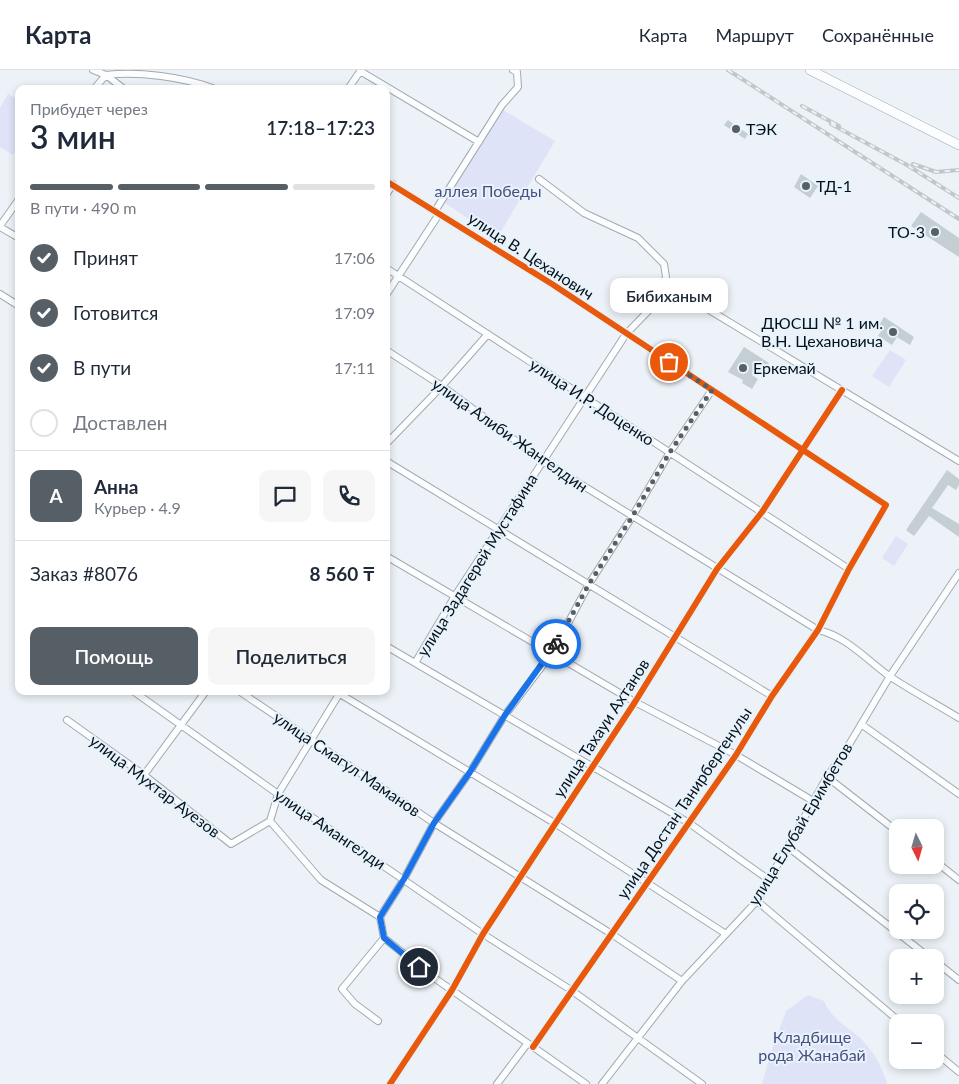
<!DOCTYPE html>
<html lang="ru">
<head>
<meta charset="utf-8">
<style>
	:root { --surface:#fff; --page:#f6f6f7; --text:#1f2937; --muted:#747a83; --line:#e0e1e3; --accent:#575f66 }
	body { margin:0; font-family:Lato,sans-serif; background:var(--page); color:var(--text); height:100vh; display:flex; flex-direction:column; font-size:19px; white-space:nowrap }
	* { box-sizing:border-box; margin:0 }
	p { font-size:16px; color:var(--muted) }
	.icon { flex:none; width:28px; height:28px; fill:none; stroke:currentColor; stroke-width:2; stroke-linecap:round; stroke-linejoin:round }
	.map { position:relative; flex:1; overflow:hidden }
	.details { position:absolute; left:15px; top:15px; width:375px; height:610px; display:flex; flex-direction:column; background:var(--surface); border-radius:10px; box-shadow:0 2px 8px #0003 }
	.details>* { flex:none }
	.needle { width:32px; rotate:175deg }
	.fabs { position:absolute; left:889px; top:749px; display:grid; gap:10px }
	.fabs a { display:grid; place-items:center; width:55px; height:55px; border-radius:10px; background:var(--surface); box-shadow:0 2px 8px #0003; font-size:25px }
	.pin { position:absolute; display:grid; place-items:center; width:42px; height:42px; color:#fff; margin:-21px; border:2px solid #fff; border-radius:50%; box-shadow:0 1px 5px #0007 }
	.courier { position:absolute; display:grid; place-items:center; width:50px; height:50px; margin:-25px; border:4px solid #1a73e8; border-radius:50%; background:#fff; color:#222; box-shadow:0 1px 6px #0007 }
	.bubble { position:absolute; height:35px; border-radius:10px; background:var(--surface); box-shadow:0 2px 8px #0003; font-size:16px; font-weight:600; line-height:35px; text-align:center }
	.overview em { font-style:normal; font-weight:600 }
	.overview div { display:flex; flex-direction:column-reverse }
	.overview { display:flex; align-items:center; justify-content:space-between; height:85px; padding:0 15px }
	h1 { font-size:32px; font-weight:600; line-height:38px }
	.bar { display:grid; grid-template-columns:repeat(4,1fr); gap:8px 5px; align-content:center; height:60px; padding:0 15px }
	.bar i { height:6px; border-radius:4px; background:var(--line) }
	.bar .selected { background:var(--accent) }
	.bar p { grid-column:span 4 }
	.line { display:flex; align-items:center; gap:12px; padding:0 15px; border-top:1px solid var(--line) }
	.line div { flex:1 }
	.round { display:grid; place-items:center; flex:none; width:52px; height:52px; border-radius:10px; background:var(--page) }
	ol { padding:0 15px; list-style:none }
	li { display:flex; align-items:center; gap:15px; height:55px }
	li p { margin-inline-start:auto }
	li .icon { padding:5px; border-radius:50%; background:var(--accent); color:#fff; stroke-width:4 }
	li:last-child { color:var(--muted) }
	li i { width:28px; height:28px; border:2px solid var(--line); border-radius:50% }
	.primary-button { display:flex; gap:10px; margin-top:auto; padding:10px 15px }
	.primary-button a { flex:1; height:58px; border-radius:10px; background:var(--accent); color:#fff; font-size:20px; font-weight:600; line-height:58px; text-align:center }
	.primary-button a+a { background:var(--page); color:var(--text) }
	header { display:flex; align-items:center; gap:30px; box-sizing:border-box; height:70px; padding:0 25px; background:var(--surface); border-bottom:1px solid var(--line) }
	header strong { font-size:24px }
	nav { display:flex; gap:28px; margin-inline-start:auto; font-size:18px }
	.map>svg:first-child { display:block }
	.green { fill:#dfe3f8 }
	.building { fill:#c4ced3 }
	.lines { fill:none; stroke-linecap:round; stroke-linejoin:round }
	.street-casing { stroke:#a3aab1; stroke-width:8 }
	.secondary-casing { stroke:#a3aab1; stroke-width:10 }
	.street { stroke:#fcfdfe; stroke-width:6 }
	.secondary { stroke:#fcfdfe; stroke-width:9 }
	.rail-casing { stroke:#c3c6c7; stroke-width:4 }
	.rail { stroke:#e7f3fc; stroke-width:2; stroke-dasharray:5.5; stroke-linecap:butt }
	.cycleway-casing { stroke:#e7f3fc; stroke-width:9 }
	.cycleway { stroke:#e8590c; stroke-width:6 }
	.done { stroke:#575f66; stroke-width:5; stroke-dasharray:0 9 }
	.route { stroke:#1a73e8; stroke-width:6 }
	.poi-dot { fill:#575f66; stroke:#e7f3fc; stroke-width:2 }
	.labels { text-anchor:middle; stroke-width:4; stroke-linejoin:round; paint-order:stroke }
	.poi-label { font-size:16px; fill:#071018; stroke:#e7f3fc; text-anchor:start }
	.park-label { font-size:16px; fill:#4b4d7d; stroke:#e7f3fc }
	.street-label { font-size:16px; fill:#071018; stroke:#e7f3fc }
</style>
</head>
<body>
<header>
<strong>Карта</strong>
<nav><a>Карта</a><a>Маршрут</a><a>Сохранённые</a></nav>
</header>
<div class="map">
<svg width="959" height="1014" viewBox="0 0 959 1014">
	<rect width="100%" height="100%" fill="#ecf2f7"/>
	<path class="green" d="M 8,24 L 19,30 L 19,76 L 13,85 L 0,77 L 0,38 Z
		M 503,40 L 555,71 L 497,168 L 442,131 Z
		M 890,280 L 906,290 L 889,317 L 872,306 Z
		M 896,466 L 908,474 L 894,496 L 882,488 Z
		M 808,925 L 824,931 C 831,948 845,955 859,967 C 872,979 883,997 887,1014 L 762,1014 L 770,985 L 786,941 Z"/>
	<path class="building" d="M 728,50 L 748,64 L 745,69 L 724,55 Z
		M 801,104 L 818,116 L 810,128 L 794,117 Z
		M 921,142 L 959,168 L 959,187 L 911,156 Z
		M 884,247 L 914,267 L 910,275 L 897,267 L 892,275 L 878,266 L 883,258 L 879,255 Z
		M 744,277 L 769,293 L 763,302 L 756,297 L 752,305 L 758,309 L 752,319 L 742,313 L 743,310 L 728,302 Z
		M 947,400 L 959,409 L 959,415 L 956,420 L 948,415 L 932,438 L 959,454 L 959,467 L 929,446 L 914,466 L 906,460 Z"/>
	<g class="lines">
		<g class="street-casing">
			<path id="street" d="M 93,0 L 106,5 L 124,19
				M 360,1 L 479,72
				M 94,19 L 106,5 C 138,1 184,7 215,19
				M 348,19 L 361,0
				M 539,109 L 584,143 L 638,168 L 664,194 L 666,207 L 657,232
				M 386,111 L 552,214 L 886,435 L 849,499 L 818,560 L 772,626 L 736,685 L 533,977
				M 386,125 L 393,114
				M 435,141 L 502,35 L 518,17 L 517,2 L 513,0
				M 0,156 L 19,129
				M 0,157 L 19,168
				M 386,198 L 849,499
				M 0,224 L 19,236
				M 386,225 L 439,144
				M 386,280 L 442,316 L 543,391 L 818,560 C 846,566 867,590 889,606 C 912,621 936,634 959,648
				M 386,374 L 442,316 L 488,264
				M 386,391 L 772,626
				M 386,486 L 635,632 L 736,685 L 813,731
				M 386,576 L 689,753 L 769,810
				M 415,593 L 455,526 L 626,264 L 657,232 L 676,225 L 691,229 L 959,391
				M 133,621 L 278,724 L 483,864 L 571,920 L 702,1014
				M 239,621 L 434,753 L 610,863 L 682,911
				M 335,621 L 556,754 L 726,864
				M 67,650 L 144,705 L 231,774 L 270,751
				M 861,654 L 959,724
				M 144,705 L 206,621
				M 827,707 L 898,762
				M 270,751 L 321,810 L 380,847 L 384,868 L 433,907 L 586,1014
				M 270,751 L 278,724 L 341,621
				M 788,777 L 930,888
				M 935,791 L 959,810
				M 757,831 L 900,952
				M 380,847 L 404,809 L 434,753 L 470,702 L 505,645 L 552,583 L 589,514 L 632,447 L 670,382 L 712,320
				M 935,891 L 959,910
				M 378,951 L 355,934 L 342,919 L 384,868
				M 935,982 L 959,1002
				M 390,1014 L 452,920 L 483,864 L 635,632 L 717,499 L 762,442 L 842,320
				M 497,1014 L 527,974
				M 602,1014 L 682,911 L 757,831 L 827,707 L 847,678 L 890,606 L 959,503"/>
		</g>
		<g class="secondary-casing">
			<path id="secondary" d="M 810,0 L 959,75"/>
		</g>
		<use href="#street" class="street"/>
		<use href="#secondary" class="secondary"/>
		<g class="rail-casing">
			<path id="rail" d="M 728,0 L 959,149
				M 802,36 L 839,56
				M 831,54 L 907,95 L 959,128
				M 913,94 L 936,102 L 959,100"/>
		</g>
		<use href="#rail" class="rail"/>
		<g class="cycleway-casing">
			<path id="cycleway" d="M 386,111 L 552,214 L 886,435 L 849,499 L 818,560 L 772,626 L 736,685 L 533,977
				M 390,1014 L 452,920 L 483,864 L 635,632 L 717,499 L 762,442 L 842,320"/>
		</g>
		<use href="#cycleway" class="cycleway"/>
	</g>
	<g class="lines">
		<path class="done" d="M 556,574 L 589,514 L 632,447 L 670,382 L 712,320 L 669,292"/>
		<path class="route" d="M 419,897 L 384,868 L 380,847 L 404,809 L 434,753 L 470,702 L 505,645 L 556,574"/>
	</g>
	<g class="poi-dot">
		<circle cx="736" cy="59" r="5"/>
		<circle cx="806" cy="116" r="5"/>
		<circle cx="935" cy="162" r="5"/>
		<circle cx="893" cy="262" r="5"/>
		<circle cx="743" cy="298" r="5"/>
	</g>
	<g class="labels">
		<g class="poi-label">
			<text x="746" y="65">ТЭК</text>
			<text x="816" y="122">ТД-1</text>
			<text x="925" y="168" text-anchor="end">ТО-3</text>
			<text x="883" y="259" text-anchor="end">ДЮСШ № 1 им.<tspan x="883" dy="18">В.Н. Цехановича</tspan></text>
			<text x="753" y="304">Еркемай</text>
		</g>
		<g class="park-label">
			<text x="488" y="127">аллея Победы</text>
			<text x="812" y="973">Кладбище<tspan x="812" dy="18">рода Жанабай</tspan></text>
		</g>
		<g class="street-label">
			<text transform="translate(531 186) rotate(33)" y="6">улица В. Цеханович</text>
			<text transform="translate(592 332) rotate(33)" y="6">улица И.Р. Доценко</text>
			<text transform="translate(510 365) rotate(35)" y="6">улица Алиби Жангелдин</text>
			<text transform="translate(477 495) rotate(-58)" y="6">улица Задагерей Мустафина</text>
			<text transform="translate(601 658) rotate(-57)" y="6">улица Тахауи Ахтанов</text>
			<text transform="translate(347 694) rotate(34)" y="6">улица Смагул Маманов</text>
			<text transform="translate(155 716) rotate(37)" y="6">улица Мухтар Ауезов</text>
			<text transform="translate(684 733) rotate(-56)" y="6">улица Достан Танирбергенулы</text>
			<text transform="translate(800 754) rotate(-59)" y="6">улица Елубай Еримбетов</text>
			<text transform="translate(330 759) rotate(34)" y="6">улица Амангелди</text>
		</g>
	</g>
</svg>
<div class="fabs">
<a><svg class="needle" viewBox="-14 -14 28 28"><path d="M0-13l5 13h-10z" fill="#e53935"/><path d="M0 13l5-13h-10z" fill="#747a83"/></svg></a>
<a><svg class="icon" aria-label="locate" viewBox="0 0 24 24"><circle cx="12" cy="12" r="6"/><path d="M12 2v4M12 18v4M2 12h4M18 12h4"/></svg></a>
<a>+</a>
<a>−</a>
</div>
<div class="pin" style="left:669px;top:292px;background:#ea580c"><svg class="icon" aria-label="bag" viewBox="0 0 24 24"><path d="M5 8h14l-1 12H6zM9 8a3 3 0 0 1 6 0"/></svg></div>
<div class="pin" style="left:419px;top:897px;background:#1f2937"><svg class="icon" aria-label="home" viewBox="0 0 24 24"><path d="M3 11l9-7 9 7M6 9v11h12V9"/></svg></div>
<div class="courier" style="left:556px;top:574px"><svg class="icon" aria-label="bike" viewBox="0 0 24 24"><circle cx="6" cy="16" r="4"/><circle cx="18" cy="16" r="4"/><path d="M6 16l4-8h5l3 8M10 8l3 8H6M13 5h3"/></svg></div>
<div class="bubble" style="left:610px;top:208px;width:118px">Бибиханым</div>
<section class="details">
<div class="overview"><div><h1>3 мин</h1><p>Прибудет через</p></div><em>17:18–17:23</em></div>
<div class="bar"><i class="selected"></i><i class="selected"></i><i class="selected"></i><i></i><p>В пути · 490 m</p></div>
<ol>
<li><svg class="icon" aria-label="check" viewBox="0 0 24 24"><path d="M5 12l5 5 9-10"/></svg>Принят<p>17:06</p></li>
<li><svg class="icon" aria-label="check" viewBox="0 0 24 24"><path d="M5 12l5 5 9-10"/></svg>Готовится<p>17:09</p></li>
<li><svg class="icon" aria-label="check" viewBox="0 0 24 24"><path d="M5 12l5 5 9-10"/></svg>В пути<p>17:11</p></li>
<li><i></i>Доставлен</li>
</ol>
<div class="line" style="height:90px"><b class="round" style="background:var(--accent);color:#fff">А</b><div><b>Анна</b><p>Курьер · 4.9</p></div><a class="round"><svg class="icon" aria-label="chat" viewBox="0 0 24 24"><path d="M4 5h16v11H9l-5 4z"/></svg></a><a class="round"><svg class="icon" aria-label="phone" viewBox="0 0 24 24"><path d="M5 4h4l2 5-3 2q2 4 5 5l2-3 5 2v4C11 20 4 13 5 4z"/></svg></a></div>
<div class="line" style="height:65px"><div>Заказ #8076</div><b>8 560 ₸</b></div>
<div class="primary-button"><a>Помощь</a><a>Поделиться</a></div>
</section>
</div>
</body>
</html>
